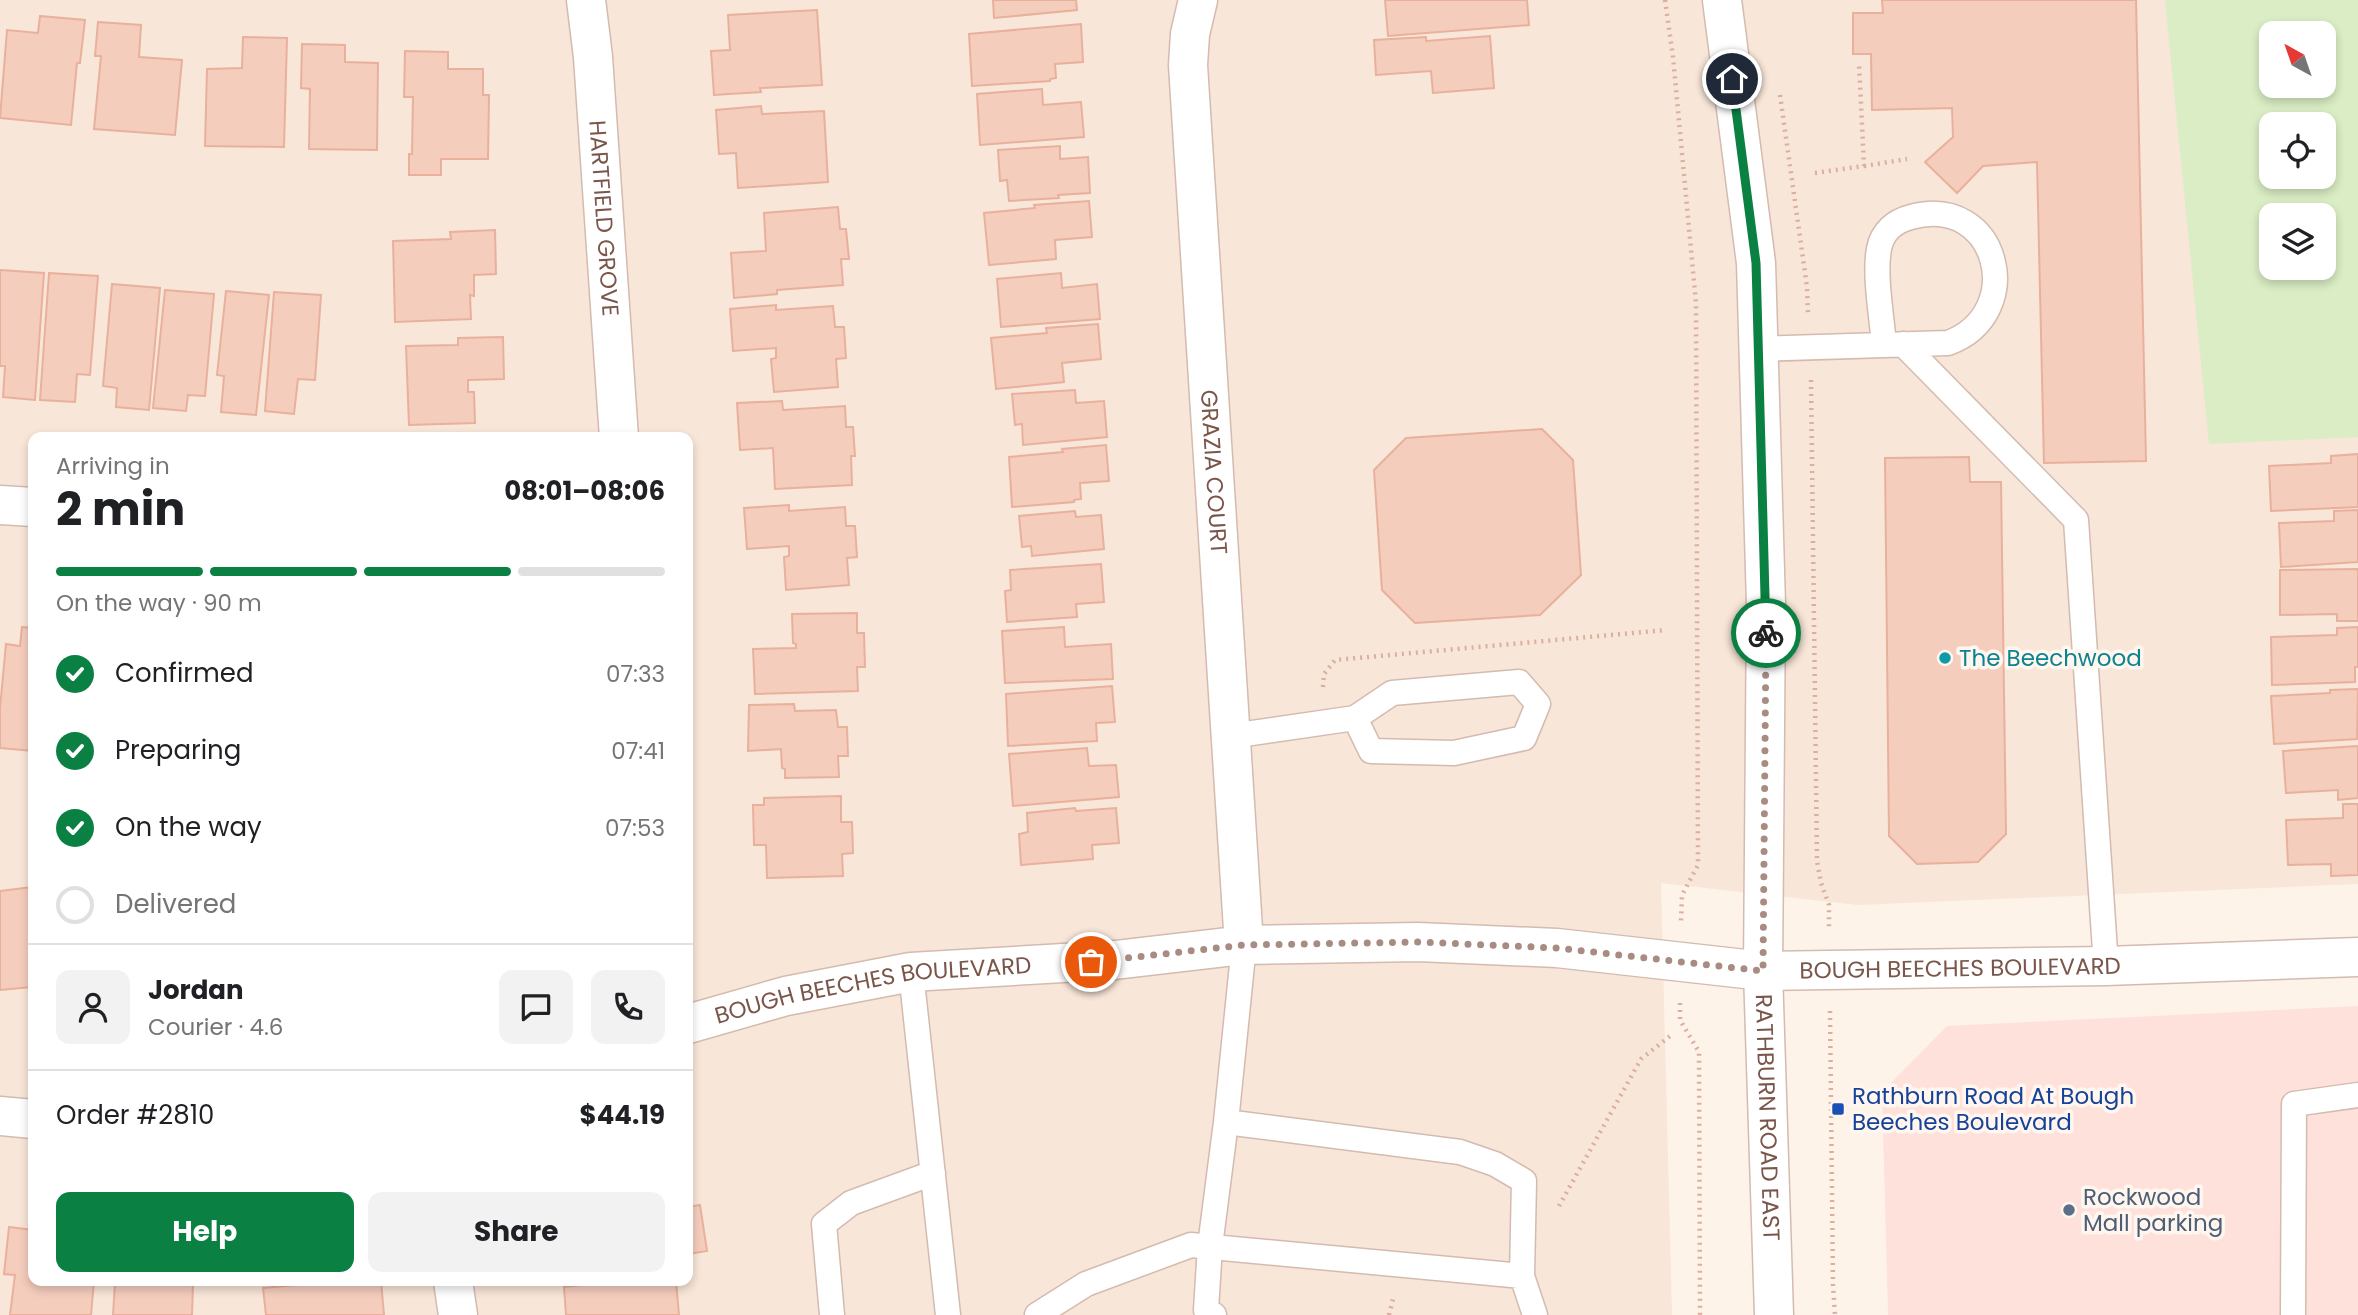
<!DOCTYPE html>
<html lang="en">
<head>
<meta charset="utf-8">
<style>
	:root { --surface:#fff; --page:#f2f2f2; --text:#202124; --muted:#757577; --line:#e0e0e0; --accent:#0b8043 }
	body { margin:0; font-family:Poppins,sans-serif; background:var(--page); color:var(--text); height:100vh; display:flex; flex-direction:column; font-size:26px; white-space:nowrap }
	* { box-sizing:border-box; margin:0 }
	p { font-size:23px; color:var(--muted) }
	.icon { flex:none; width:38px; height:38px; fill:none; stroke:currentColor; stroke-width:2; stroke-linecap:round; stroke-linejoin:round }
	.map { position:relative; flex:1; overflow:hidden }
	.details { position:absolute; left:28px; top:432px; width:665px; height:854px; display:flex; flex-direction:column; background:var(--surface); border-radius:14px; box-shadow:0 4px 10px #0003 }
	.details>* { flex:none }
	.needle { width:46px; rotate:320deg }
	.fabs { position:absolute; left:2259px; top:21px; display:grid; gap:14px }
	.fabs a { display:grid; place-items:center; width:77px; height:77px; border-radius:14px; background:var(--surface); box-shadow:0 4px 10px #0003; font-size:35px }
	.pin { position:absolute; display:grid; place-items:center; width:60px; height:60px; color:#fff; margin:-30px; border:4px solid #fff; border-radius:50%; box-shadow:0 2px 7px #0007 }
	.courier { position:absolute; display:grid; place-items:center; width:70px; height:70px; margin:-35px; border:5px solid #0b8043; border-radius:50%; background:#fff; color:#222; box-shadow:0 2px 9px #0007 }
	.head em { font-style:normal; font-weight:700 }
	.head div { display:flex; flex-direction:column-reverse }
	.head { display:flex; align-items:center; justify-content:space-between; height:119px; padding:0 28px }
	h1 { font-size:46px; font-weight:700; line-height:52px }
	.bar { display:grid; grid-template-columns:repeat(4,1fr); gap:10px 7px; align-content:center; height:84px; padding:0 28px }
	.bar i { height:9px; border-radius:5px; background:var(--line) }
	.bar .active { background:var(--accent) }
	.bar p { grid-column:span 4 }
	.line { display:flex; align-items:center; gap:18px; padding:0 28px; border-top:2px solid var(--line) }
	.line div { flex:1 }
	.round { display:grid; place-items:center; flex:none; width:74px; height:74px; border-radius:14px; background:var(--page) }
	ol { padding:0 28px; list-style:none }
	li { display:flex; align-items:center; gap:21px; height:77px }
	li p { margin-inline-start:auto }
	li .icon { padding:7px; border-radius:50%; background:var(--accent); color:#fff; stroke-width:4 }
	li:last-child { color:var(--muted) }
	li i { width:38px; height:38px; border:4px solid var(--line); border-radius:50% }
	.cta { display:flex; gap:14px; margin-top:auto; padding:14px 28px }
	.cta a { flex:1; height:80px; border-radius:14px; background:var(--accent); color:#fff; font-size:28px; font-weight:700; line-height:80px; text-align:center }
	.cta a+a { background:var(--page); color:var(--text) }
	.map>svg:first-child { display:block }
	.residential { fill:#f8e6d8; fill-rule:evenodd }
	.commercial { fill:#ffe1db }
	.green { fill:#daedc4; fill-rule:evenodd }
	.building { fill:#f5cdbd; stroke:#e9b09c; stroke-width:2 }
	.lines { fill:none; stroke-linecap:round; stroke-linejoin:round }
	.service-casing { stroke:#d4bbaf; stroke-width:27 }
	.minor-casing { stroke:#d4bbaf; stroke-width:41 }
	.tertiary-casing { stroke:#d4bbaf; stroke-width:41 }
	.path { stroke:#dbaf9f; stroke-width:4.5; stroke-dasharray:2 5; stroke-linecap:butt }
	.service { stroke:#fff; stroke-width:24 }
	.minor { stroke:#fff; stroke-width:38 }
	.tertiary { stroke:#fff; stroke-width:38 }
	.done { stroke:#a88c81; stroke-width:7; stroke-dasharray:0 12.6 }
	.route { stroke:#0b8043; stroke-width:9 }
	.culture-dot { fill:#0f9aa8; stroke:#fff7ef; stroke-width:2.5 }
	.transit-dot { fill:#1a4fb4; stroke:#fff7ef; stroke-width:2.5 }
	.service-dot { fill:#5c6f8a; stroke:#fff7ef; stroke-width:2.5 }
	.labels { text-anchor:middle; stroke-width:7; stroke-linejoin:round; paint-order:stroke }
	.street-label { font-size:23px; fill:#7a5549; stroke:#fff7ef }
	.culture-label { font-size:23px; fill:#0d838f; stroke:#fff7ef; text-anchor:start }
	.transit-label { font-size:23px; fill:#164399; stroke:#fff7ef; text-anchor:start }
	.service-label { font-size:23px; fill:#4e5e75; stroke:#fff7ef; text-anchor:start }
</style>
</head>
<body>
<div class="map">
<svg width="2358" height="1315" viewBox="0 0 2358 1315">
	<rect width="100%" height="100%" fill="#fef3e8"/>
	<path class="residential" d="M 0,0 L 2358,0 L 2358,884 L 1858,905 L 1661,883 L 1672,1315 L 0,1315 ZM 2272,33 L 2324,33 L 2324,86 L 2272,86 ZM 2272,124 L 2324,124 L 2324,177 L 2272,177 ZM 2272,215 L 2324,215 L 2324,268 L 2272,268 ZM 33,438 L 688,438 L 688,1281 L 33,1281 Z"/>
	<path class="commercial" d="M 2358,1006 L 2358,1315 L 1888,1315 L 1882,1092 L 1947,1026 Z"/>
	<path class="green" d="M 2165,0 L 2358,0 L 2358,437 L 2209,444 ZM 2272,33 L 2324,33 L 2324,86 L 2272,86 ZM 2272,124 L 2324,124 L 2324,177 L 2272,177 ZM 2272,215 L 2324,215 L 2324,268 L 2272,268 Z"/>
	<path class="building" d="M 993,0 L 1076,0 L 1077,10 L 994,18 Z
		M 1385,0 L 1527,0 L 1529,25 L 1388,36 Z
		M 1882,0 L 2136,0 L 2146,461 L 2044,463 L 2037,162 L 1983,166 L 1957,193 L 1925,162 L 1953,137 L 1952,108 L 1872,110 L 1871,54 L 1853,54 L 1853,13 L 1883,13 Z
		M 817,10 L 822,85 L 760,88 L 761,92 L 714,95 L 711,51 L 730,50 L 728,15 Z
		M 40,16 L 85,20 L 80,63 L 77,63 L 71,125 L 0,118 L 7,30 L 38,33 Z
		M 98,22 L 141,25 L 139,57 L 182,60 L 175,135 L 94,129 L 101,56 L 95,56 Z
		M 1081,24 L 1083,62 L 1055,64 L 1056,78 L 1050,79 L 1050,81 L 972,86 L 969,34 Z
		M 1490,36 L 1494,88 L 1433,93 L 1431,71 L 1376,75 L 1374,40 L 1426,37 L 1426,41 Z
		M 243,37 L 287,38 L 284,147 L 205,146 L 207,69 L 242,68 Z
		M 302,44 L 345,45 L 345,62 L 378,63 L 377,150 L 309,149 L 310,89 L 301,88 Z
		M 405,51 L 448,52 L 448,69 L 483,69 L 483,95 L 489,95 L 488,159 L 441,159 L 441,175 L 409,175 L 409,154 L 412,154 L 413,97 L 404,97 Z
		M 1042,89 L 1043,105 L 1081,102 L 1084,137 L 980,145 L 977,94 Z
		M 761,106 L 762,114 L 824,111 L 828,182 L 738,188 L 736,153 L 719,154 L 716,110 Z
		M 1060,146 L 1060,159 L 1088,157 L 1090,193 L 1058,195 L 1059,198 L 1009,201 L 1007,180 L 1000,181 L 998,150 Z
		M 1089,201 L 1092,237 L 1055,240 L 1056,259 L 989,265 L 984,213 L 1035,208 L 1034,205 Z
		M 838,207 L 840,229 L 846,229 L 849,259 L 841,259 L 843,285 L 777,290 L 777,294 L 734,298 L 731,253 L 766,251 L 764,213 Z
		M 495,230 L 496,274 L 474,275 L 474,296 L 470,295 L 471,319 L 395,322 L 393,241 L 451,239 L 450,232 Z
		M 0,270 L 44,273 L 35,400 L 3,397 L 5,366 L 0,366 Z
		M 49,273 L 98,276 L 90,375 L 77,374 L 75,402 L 40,400 Z
		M 1061,273 L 1062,288 L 1097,284 L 1100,319 L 1001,327 L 997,279 Z
		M 112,284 L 160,288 L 149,410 L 116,407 L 117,388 L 103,386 Z
		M 165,290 L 214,294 L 205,396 L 188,395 L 186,411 L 153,408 Z
		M 226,291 L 269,295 L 256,415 L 221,412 L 224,376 L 217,375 Z
		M 274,292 L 321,295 L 315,380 L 298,379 L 294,414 L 265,411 Z
		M 776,305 L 776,310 L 833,306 L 835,327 L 844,327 L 846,358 L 836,359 L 838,387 L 774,392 L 771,359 L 776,358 L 776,348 L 733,351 L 730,309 Z
		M 1098,324 L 1101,359 L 1062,363 L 1064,382 L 996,389 L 991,338 L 1047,333 L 1046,328 Z
		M 503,337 L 504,379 L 468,380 L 468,392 L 474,392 L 475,423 L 409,425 L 406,346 L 458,345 L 458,338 Z
		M 1075,390 L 1076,403 L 1104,401 L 1107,437 L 1023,445 L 1022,424 L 1015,425 L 1012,394 Z
		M 782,401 L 783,410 L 845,406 L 846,427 L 853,427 L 855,456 L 851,456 L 852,485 L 775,489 L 773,448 L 740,450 L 737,403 Z
		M 1542,429 L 1573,460 L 1581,575 L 1540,615 L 1415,623 L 1382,590 L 1374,470 L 1406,438 Z
		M 1106,445 L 1109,481 L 1080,483 L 1081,499 L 1074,500 L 1074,502 L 1012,507 L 1009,457 L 1063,452 L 1062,449 Z
		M 2358,454 L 2358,507 L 2271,511 L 2269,466 L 2331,463 L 2331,456 Z
		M 1969,457 L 1970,482 L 2001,482 L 2006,834 L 1978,862 L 1917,864 L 1889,836 L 1885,458 Z
		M 789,505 L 789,511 L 845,507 L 846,526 L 855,526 L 857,557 L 847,558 L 849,585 L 786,590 L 784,557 L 789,556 L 789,546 L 747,549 L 744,508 Z
		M 2358,510 L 2358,562 L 2281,567 L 2279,523 L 2334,521 L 2334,511 Z
		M 1075,511 L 1076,517 L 1101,515 L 1104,549 L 1032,556 L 1031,546 L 1022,547 L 1019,516 Z
		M 1101,564 L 1104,602 L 1076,604 L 1077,617 L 1007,622 L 1005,591 L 1011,590 L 1010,570 Z
		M 2358,569 L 2358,621 L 2337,621 L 2337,614 L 2280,615 L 2280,570 Z
		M 857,613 L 857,633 L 864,633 L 865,667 L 857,667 L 858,691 L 755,694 L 753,649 L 796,648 L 796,644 L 793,643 L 792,614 Z
		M 22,627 L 33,628 L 33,751 L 0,748 L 0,708 L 6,644 L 20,646 Z
		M 1064,627 L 1065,647 L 1111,644 L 1113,679 L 1005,683 L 1002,631 Z
		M 2358,627 L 2358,667 L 2355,667 L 2355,682 L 2272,685 L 2271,637 L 2337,635 L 2337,628 Z
		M 1112,686 L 1115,722 L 1096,723 L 1097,741 L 1008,746 L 1006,694 Z
		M 2358,689 L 2357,739 L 2274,744 L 2271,696 L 2330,693 L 2330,690 Z
		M 794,704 L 795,711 L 836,710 L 838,727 L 847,727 L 848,756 L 838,756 L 839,777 L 785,778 L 785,769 L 782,768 L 781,749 L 748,751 L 749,705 Z
		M 2358,746 L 2358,798 L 2338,800 L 2338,790 L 2286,793 L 2283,751 Z
		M 1087,748 L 1089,766 L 1116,765 L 1119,797 L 1013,806 L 1009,754 Z
		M 841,796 L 841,822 L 852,822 L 853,853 L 842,854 L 843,876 L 767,878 L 766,845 L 754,845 L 753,805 L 764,805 L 764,798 Z
		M 2343,804 L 2358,804 L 2358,875 L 2331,876 L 2331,864 L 2288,865 L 2286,820 L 2343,818 Z
		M 1075,808 L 1076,811 L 1116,808 L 1119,843 L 1092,845 L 1093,859 L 1021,865 L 1019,834 L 1028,832 L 1027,813 Z
		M 33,887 L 33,1001 L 32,987 L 0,990 L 0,891 Z
		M 700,1205 L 707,1251 L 688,1254 L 688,1207 Z
		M 9,1227 L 33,1230 L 33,1281 L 94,1281 L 91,1315 L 10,1315 L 15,1275 L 4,1274 Z
		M 189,1281 L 189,1284 L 193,1284 L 192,1315 L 113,1315 L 115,1282 L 106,1281 Z
		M 343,1281 L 381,1281 L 384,1315 L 266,1315 L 263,1288 Z
		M 621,1281 L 676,1281 L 679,1315 L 566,1315 L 564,1287 Z"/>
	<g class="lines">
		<g class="service-casing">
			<path id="service" d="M 1903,344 L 2076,520 L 2106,966
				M 1758,349 C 1822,347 1885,345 1948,343 C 2028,314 1999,193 1911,217 C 1895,221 1882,232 1879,249 C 1874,275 1882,318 1884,345
				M 1231,736 L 1355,718 L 1392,693 L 1519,682 L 1538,704 L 1524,738 L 1454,753 L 1371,751 L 1355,718
				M 911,972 L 948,1315
				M 1226,1122 L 1460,1152 L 1495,1164 L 1524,1181 L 1522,1276 L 1535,1315
				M 832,1315 L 824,1224 L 851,1203 L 933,1173
				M 1037,1315 L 1086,1284 L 1191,1245 L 1522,1276
				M 1214,1315 L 1206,1310 L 1210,1246 L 1226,1122 L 1244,945
				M 2293,1315 L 2294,1104 L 2358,1095"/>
		</g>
		<g class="minor-casing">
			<g id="minor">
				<path id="s1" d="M 586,0 L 593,57 L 619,438"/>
				<path id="s2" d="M 1198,0 L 1190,34 L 1188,65 L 1244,945"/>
				<path d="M 0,505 L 33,507"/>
				<path id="s3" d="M 688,1024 L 786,996 L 911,972 L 1115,960 L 1244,945 L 1418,942 L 1557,948 L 1763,971 L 2106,966 L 2358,957"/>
				<path d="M 0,1116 L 33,1119"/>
				<path d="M 453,1281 L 458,1315"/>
			</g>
		</g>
		<g class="tertiary-casing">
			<g id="tertiary">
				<path id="s4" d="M 1722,0 L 1756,263 L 1766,605 L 1763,971 L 1774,1315"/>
			</g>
		</g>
		<path class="path" d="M 1665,0 L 1673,57 L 1696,303 L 1698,865 L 1682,895 L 1681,921
			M 1780,95 L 1807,287 L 1808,315
			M 1864,166 L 1907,159
			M 1815,173 L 1864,166 L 1859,64
			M 1811,380 L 1817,861 L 1821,883 L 1829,905 L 1829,929
			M 1323,687 L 1324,674 L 1335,660 L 1666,630
			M 1680,1003 L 1680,1020 L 1699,1052 L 1700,1315
			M 1830,1011 L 1833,1285 L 1835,1315
			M 1559,1206 L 1641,1059 L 1670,1036
			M 1389,1315 L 1393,1299"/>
		<use href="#service" class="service"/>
		<use href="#minor" class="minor"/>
		<use href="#tertiary" class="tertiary"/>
	</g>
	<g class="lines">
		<path class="done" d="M 1091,962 L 1244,945 L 1418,942 L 1557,948 L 1763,971 L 1766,633"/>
		<path class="route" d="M 1732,79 L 1756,263 L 1766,633"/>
	</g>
	<circle class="culture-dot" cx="1945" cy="658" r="7"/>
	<rect class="transit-dot" x="1831" y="1102" width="14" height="14" rx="3.5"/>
	<circle class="service-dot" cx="2069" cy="1210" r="7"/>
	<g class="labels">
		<g class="street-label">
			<text dy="8" stroke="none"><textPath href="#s1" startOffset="219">HARTFIELD GROVE</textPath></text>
			<text dy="8" stroke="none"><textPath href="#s2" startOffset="474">GRAZIA COURT</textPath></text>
			<text dy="8" stroke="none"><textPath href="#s3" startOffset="1281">BOUGH BEECHES BOULEVARD</textPath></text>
			<text dy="8" stroke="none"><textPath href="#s3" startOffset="189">BOUGH BEECHES BOULEVARD</textPath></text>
			<text dy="8" stroke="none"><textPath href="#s4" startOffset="1120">RATHBURN ROAD EAST</textPath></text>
		</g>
		<g class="culture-label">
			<text x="1959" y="666">The Beechwood</text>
		</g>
		<g class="transit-label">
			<text x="1852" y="1104">Rathburn Road At Bough<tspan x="1852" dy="26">Beeches Boulevard</tspan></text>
		</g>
		<g class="service-label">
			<text x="2083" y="1205">Rockwood<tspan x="2083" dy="26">Mall parking</tspan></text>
		</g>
	</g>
</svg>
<div class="fabs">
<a><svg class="needle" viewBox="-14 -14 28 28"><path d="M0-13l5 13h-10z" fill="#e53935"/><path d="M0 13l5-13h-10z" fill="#757577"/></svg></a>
<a><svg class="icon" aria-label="locate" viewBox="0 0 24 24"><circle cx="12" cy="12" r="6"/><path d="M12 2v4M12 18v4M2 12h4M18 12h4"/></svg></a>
<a><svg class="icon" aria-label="layers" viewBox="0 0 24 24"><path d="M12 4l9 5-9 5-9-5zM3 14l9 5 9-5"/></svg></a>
</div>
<div class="pin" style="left:1091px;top:962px;background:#ea580c"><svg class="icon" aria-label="bag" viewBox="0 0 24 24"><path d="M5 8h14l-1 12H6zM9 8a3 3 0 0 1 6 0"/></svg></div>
<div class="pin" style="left:1732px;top:79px;background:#1f2937"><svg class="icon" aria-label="home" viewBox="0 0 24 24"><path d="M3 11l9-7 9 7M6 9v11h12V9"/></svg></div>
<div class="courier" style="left:1766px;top:633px"><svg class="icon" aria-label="bike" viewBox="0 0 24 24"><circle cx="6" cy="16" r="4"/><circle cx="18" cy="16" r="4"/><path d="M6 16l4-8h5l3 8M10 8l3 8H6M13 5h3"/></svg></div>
<section class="details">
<div class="head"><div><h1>2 min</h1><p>Arriving in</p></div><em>08:01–08:06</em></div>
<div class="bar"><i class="active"></i><i class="active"></i><i class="active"></i><i></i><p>On the way · 90 m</p></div>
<ol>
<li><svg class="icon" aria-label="check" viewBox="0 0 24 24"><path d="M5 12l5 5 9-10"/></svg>Confirmed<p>07:33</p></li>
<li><svg class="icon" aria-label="check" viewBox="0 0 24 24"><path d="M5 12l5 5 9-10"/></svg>Preparing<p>07:41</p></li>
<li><svg class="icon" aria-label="check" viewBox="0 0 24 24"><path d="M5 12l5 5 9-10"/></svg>On the way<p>07:53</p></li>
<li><i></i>Delivered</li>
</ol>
<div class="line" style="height:126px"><a class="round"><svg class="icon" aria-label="person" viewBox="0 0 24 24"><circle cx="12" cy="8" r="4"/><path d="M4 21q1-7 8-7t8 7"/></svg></a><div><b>Jordan</b><p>Courier · 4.6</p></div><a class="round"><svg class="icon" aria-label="chat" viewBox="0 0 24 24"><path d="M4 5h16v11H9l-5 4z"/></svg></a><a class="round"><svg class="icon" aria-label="phone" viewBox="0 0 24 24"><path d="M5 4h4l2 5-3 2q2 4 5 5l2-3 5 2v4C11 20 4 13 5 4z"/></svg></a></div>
<div class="line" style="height:91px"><div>Order #2810</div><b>$44.19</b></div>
<div class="cta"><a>Help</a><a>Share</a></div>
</section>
</div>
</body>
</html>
